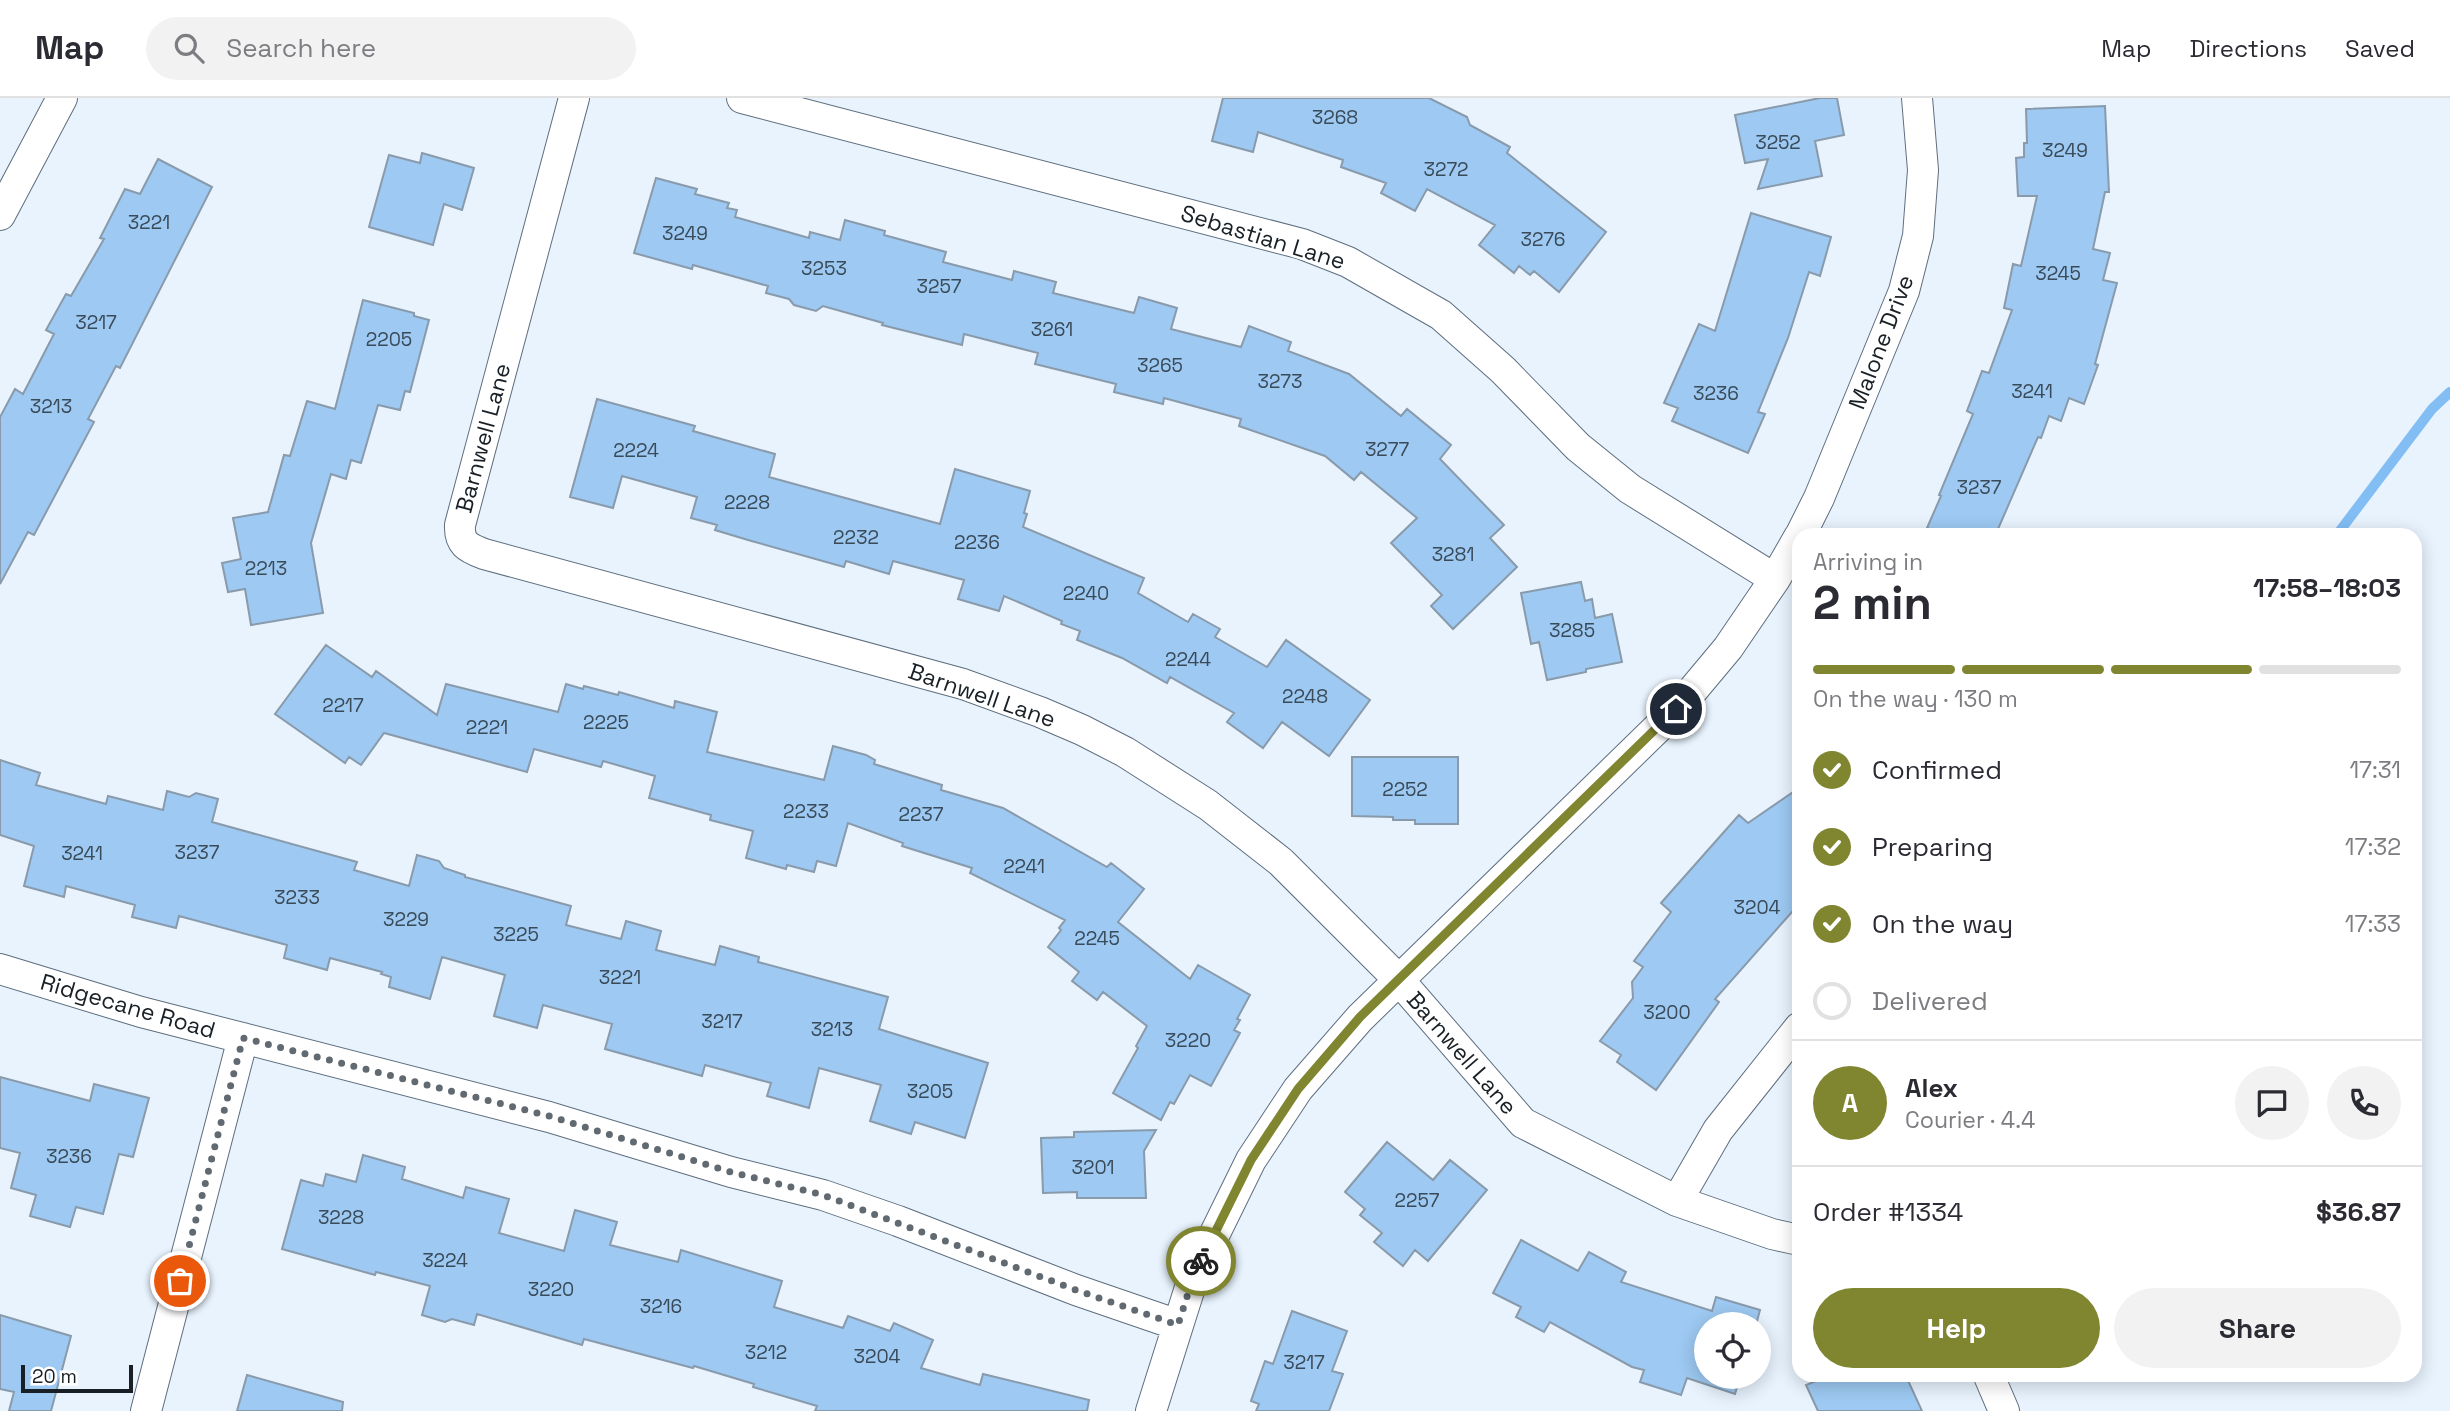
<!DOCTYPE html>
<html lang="en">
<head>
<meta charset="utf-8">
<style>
	:root { --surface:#fff; --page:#f2f2f3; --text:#2b2b33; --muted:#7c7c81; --line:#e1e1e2; --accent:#808530 }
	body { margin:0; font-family:"Space Grotesk",sans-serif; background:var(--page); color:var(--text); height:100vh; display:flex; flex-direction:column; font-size:26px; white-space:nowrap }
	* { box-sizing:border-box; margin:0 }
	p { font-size:23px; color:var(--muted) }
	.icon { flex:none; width:38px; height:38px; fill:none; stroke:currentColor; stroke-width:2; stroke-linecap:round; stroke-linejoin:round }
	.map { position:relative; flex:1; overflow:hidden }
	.side { position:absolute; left:1792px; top:430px; width:630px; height:854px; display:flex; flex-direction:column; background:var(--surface); border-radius:21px; box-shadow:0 4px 18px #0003 }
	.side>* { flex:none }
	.buttons { position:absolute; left:1694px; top:1214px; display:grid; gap:14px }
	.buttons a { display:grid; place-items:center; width:77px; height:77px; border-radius:50%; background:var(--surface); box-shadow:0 4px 18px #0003; font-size:35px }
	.scale { position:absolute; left:21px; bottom:18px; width:112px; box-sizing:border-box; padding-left:7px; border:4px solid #181f25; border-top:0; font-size:19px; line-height:24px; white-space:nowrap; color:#181f25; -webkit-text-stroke:5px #fff; paint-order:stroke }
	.pin { position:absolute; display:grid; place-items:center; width:60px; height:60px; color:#fff; margin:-30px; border:4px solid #fff; border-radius:50%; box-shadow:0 2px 7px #0007 }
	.courier { position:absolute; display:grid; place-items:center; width:70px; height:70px; margin:-35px; border:5px solid #808530; border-radius:50%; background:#fff; color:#222; box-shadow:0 2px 9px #0007 }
	.head em { font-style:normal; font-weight:700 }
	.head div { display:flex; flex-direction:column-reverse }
	.head { display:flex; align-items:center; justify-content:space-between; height:119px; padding:0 21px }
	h1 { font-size:46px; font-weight:700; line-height:52px }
	.bar { display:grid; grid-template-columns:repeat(4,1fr); gap:10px 7px; align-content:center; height:84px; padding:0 21px }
	.bar i { height:9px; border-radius:5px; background:var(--line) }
	.bar .current { background:var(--accent) }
	.bar p { grid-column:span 4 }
	.line { display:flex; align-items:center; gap:18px; padding:0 21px; border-top:2px solid var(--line) }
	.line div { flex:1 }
	.round { display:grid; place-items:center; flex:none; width:74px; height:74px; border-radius:37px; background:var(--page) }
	ol { padding:0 21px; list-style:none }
	li { display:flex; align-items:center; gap:21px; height:77px }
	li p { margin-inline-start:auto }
	li .icon { padding:7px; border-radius:50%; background:var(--accent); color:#fff; stroke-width:4 }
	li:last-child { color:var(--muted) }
	li i { width:38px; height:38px; border:4px solid var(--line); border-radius:50% }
	.cta { display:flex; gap:14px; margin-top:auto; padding:14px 21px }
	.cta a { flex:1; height:80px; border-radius:42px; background:var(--accent); color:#fff; font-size:28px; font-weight:700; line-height:80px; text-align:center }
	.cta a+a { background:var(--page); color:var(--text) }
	header { display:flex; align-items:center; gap:42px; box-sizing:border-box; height:98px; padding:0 35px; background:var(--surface); border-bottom:2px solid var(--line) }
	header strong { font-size:33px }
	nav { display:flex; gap:38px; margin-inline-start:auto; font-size:24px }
	.search { width:490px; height:63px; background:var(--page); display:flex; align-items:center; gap:18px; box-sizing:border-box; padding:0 24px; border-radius:38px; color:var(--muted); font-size:26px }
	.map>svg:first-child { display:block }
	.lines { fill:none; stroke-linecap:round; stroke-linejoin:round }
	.stream { stroke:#82bef4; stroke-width:10 }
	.building { fill:#9dc9f2; stroke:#899aab; stroke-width:2 }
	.minor-casing { stroke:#5e6e7e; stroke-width:32 }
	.minor { stroke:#fff; stroke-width:30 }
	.done { stroke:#616971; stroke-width:7; stroke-dasharray:0 12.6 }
	.route { stroke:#808530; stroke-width:9 }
	.labels { text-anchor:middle; stroke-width:5; stroke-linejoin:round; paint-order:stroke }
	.number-label { font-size:19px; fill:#394a58 }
	.street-label { font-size:23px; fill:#181f25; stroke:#fff }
</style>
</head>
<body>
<header>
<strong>Map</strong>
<div class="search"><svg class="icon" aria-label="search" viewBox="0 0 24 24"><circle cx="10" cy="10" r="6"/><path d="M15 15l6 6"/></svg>Search here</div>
<nav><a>Map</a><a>Directions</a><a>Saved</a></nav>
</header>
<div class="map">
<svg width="2450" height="1313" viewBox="0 0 2450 1313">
	<rect width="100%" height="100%" fill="#e8f3fe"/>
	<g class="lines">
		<path class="stream" d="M 2336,438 L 2432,311 L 2450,294"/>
	</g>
	<path class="building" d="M 1223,0 L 1429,0 L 1467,19 L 1470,27 L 1510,49 L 1507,55 L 1606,134 L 1559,194 L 1534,173 L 1530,177 L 1519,168 L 1514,175 L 1479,147 L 1495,127 L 1427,91 L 1415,113 L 1381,95 L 1386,85 L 1341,69 L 1343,62 L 1258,34 L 1253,54 L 1212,43 Z
		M 1820,0 L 1837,0 L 1844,37 L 1815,43 L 1822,78 L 1758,91 L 1768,61 L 1745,65 L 1735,17 Z
		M 2105,8 L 2109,94 L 2105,94 L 2093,151 L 2110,155 L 2103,182 L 2117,185 L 2095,266 L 2098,267 L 2084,306 L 2069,300 L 2061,323 L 2049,318 L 2041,340 L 2038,339 L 1995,438 L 1930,438 L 1933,432 L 1927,430 L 1941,398 L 1939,397 L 1973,316 L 1967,313 L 1982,273 L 1989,275 L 2012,212 L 2004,210 L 2013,166 L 2021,168 L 2037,98 L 2018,98 L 2016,60 L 2024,59 L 2024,45 L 2027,45 L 2026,11 Z
		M 422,55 L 474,70 L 462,112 L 444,106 L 433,147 L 369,129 L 389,57 L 420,65 Z
		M 158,61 L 212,89 L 120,270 L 116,268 L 88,321 L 94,324 L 34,437 L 28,434 L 0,486 L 0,319 L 15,291 L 23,296 L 54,236 L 46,232 L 66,196 L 71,198 L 104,141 L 100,140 L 125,91 L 140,96 Z
		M 656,80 L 697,91 L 695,96 L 729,105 L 727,110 L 737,112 L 735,119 L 809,140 L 810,134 L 840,142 L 845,122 L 885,133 L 884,137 L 946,154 L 943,164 L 1012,182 L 1014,173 L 1056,184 L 1053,195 L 1134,215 L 1139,199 L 1177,210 L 1171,231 L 1241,249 L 1249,228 L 1291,244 L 1288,253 L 1349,276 L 1401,318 L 1407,311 L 1451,347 L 1440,361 L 1504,427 L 1490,440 L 1517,469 L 1453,531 L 1431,508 L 1442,497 L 1391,445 L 1417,420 L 1361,374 L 1354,382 L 1325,358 L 1239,328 L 1241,321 L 1164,300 L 1163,306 L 1114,294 L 1116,286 L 1035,266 L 1038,255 L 964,236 L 962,247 L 882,227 L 883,225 L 823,208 L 816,213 L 794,207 L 789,201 L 766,195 L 768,188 L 693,167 L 692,171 L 634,155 Z
		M 1751,115 L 1831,139 L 1820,178 L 1809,174 L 1788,240 L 1758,314 L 1765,316 L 1748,355 L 1672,323 L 1678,310 L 1664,305 L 1699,226 L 1715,233 Z
		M 363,202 L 414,215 L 414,218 L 429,222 L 410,294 L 405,293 L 400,312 L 378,307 L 361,365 L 351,362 L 346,381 L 331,376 L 311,445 L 323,515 L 251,527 L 245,491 L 228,494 L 222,465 L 241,461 L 233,420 L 268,414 L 284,357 L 290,358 L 307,303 L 335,311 Z
		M 597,301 L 695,328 L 693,333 L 775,356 L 769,379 L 940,426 L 955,371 L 1030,393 L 1024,415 L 1027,416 L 1023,429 L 1144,480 L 1138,495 L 1188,524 L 1193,516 L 1220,531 L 1215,539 L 1267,569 L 1286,542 L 1370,602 L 1329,658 L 1282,624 L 1263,650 L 1227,624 L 1234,615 L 1170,579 L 1167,585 L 1122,560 L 1077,542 L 1080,533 L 1061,526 L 1062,523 L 1004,498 L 999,513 L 958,501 L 964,482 L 893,463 L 889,476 L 846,463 L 844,469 L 748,442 L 715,432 L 717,427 L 691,420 L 697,399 L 622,378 L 613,410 L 570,399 Z
		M 1581,484 L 1585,503 L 1592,501 L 1595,520 L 1612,516 L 1622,564 L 1586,571 L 1586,574 L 1547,582 L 1539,544 L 1531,546 L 1521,495 Z
		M 326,547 L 372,579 L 376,573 L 437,617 L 446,586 L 558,614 L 566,586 L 583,591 L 584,588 L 618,597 L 619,594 L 674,610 L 675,603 L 717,614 L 707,654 L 824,682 L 833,648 L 866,657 L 875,662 L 874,666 L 942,687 L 941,692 L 1003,710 L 1107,769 L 1111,765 L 1144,791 L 1118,824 L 1190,881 L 1198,867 L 1250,897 L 1237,921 L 1240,922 L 1234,932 L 1240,935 L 1211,988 L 1190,977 L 1174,1006 L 1170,1004 L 1161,1022 L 1113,995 L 1138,950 L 1136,948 L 1147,928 L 1103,894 L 1097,902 L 1072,883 L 1079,874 L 1048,849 L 1061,832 L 1059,830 L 1065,822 L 970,775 L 972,770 L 902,748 L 903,745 L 848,725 L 836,768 L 817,763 L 814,774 L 787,767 L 786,771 L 746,760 L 753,733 L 710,722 L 711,717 L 649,700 L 655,678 L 603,663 L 601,669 L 534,651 L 527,674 L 384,635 L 361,667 L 349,659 L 345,665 L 275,616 Z
		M 1352,659 L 1458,659 L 1458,726 L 1415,726 L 1415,722 L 1393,722 L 1393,719 L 1352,718 Z
		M 0,662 L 40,675 L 36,687 L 106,706 L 108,698 L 163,712 L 167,693 L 189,699 L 196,695 L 218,701 L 212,724 L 357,764 L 354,772 L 409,788 L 417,757 L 439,763 L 444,770 L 465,777 L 465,779 L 571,808 L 566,827 L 621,841 L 626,823 L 661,833 L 656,852 L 715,867 L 720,848 L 759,859 L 758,864 L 888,899 L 879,931 L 988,965 L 965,1040 L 915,1024 L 911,1036 L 870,1023 L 881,987 L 819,970 L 809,1010 L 767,998 L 771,985 L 705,967 L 702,978 L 605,951 L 612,926 L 543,907 L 537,930 L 494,918 L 505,877 L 442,859 L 430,901 L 389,889 L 391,879 L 381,876 L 382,874 L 330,860 L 327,872 L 284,860 L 287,847 L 179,818 L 176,830 L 132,819 L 135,807 L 66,788 L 64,799 L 24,788 L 34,748 L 0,737 Z
		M 1799,690 L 1799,806 L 1715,901 L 1719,904 L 1656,992 L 1617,964 L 1621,957 L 1600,943 L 1633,900 L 1632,884 L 1643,869 L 1634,863 L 1671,814 L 1661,805 L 1739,717 L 1748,725 Z
		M 0,979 L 90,1003 L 94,986 L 149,1000 L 133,1059 L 119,1056 L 103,1116 L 76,1109 L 70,1129 L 30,1118 L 36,1097 L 11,1090 L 20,1055 L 0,1050 Z
		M 1156,1032 L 1144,1053 L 1146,1100 L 1077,1100 L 1077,1094 L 1043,1095 L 1041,1040 L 1074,1039 L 1074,1034 Z
		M 1387,1044 L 1433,1082 L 1450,1062 L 1487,1092 L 1428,1163 L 1415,1152 L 1403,1168 L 1374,1144 L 1382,1135 L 1360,1117 L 1365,1111 L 1345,1094 Z
		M 363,1057 L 405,1069 L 402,1081 L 463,1100 L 466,1089 L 509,1101 L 499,1135 L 564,1153 L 575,1112 L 617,1124 L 610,1147 L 678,1164 L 681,1152 L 782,1183 L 774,1209 L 843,1230 L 848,1218 L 890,1233 L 894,1225 L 933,1242 L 921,1270 L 980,1287 L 983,1276 L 1089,1302 L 1087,1313 L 815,1313 L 817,1308 L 753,1289 L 754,1286 L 694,1268 L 693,1270 L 584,1241 L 582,1247 L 477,1216 L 474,1227 L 452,1221 L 445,1224 L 422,1217 L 430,1188 L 376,1174 L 375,1177 L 282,1151 L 301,1082 L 323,1088 L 326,1076 L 356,1084 Z
		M 1521,1142 L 1578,1173 L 1589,1154 L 1626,1174 L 1621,1184 L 1712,1213 L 1716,1199 L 1760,1212 L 1756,1227 L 1706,1227 L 1706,1279 L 1740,1279 L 1735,1296 L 1687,1280 L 1681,1297 L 1640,1284 L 1644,1272 L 1632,1269 L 1550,1224 L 1544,1234 L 1516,1219 L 1521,1209 L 1493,1195 Z
		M 1292,1213 L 1347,1233 L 1332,1273 L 1343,1276 L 1329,1313 L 1256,1313 L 1259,1306 L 1251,1303 L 1265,1263 L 1273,1266 Z
		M 0,1217 L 71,1238 L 51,1313 L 9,1313 L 14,1294 L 0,1291 Z
		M 247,1277 L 343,1304 L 342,1313 L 237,1313 Z
		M 1828,1278 L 1906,1278 L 1922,1313 L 1818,1313 L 1806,1287 Z"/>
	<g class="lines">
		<g class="minor-casing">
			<path id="minor" d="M 574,0 L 460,427 C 459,446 468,450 484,456 L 963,586 L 1040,614 L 1082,632 L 1125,654 L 1208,707 L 1281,764 L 1399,882 L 1523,1025 L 1677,1103 L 1772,1136 L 1799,1142
				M 742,0 L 1302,146 L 1348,164 L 1441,217 L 1503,272 L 1578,349 L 1630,391 L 1775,481
				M 0,117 L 62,0
				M 1800,438 L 1819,400 L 1904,193 L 1918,138 L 1923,72 L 1917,0
				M 0,871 L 141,914 L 549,1019 L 731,1074 L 823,1097 L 898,1123 L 1076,1192 L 1178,1227
				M 1677,1103 L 1718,1032 L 1799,930
				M 1989,1278 L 2004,1313
				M 146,1313 L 243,940
				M 1151,1313 L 1193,1180 L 1251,1062 L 1298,991 L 1360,920 L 1677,611 L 1728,550 L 1775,481 L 1799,439"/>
		</g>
		<use href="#minor" class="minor"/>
	</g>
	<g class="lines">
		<path class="done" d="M 180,1183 L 243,940 L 549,1018 L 731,1074 L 823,1097 L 1076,1192 L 1178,1227 L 1193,1180 L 1201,1163"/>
		<path class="route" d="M 1201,1163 L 1251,1062 L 1298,991 L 1360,919 L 1676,611"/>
	</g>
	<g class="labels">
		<g class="number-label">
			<text x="1335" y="26">3268</text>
			<text x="1778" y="51">3252</text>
			<text x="2065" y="59">3249</text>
			<text x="1446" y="78">3272</text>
			<text x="149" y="131">3221</text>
			<text x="685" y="142">3249</text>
			<text x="1543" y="148">3276</text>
			<text x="824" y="177">3253</text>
			<text x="2058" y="182">3245</text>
			<text x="939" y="195">3257</text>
			<text x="96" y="231">3217</text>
			<text x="1052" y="238">3261</text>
			<text x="389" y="248">2205</text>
			<text x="1160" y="274">3265</text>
			<text x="1280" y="290">3273</text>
			<text x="2032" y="300">3241</text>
			<text x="1716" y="302">3236</text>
			<text x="51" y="315">3213</text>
			<text x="1387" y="358">3277</text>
			<text x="636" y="359">2224</text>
			<text x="1979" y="396">3237</text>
			<text x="747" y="411">2228</text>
			<text x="856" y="446">2232</text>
			<text x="977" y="451">2236</text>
			<text x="1453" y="463">3281</text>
			<text x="266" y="477">2213</text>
			<text x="1086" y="502">2240</text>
			<text x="1572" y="539">3285</text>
			<text x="1188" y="568">2244</text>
			<text x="1305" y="605">2248</text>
			<text x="343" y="614">2217</text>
			<text x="606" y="631">2225</text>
			<text x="487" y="636">2221</text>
			<text x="1405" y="698">2252</text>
			<text x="806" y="720">2233</text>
			<text x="921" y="723">2237</text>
			<text x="197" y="761">3237</text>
			<text x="82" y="762">3241</text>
			<text x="1024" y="775">2241</text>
			<text x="297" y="806">3233</text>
			<text x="1757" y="816">3204</text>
			<text x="406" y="828">3229</text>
			<text x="516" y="843">3225</text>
			<text x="1097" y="847">2245</text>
			<text x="620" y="886">3221</text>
			<text x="1667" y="921">3200</text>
			<text x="722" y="930">3217</text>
			<text x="832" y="938">3213</text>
			<text x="1188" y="949">3220</text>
			<text x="930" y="1000">3205</text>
			<text x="69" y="1065">3236</text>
			<text x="1093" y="1076">3201</text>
			<text x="1417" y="1109">2257</text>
			<text x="341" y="1126">3228</text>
			<text x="445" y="1169">3224</text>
			<text x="551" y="1198">3220</text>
			<text x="661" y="1215">3216</text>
			<text x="766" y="1261">3212</text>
			<text x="877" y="1265">3204</text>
			<text x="1304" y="1271">3217</text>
		</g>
		<g class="street-label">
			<text transform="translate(1263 139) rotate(17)" y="8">Sebastian Lane</text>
			<text transform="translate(1881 244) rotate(-69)" y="8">Malone Drive</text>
			<text transform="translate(483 340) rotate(-75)" y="8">Barnwell Lane</text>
			<text transform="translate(982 597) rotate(19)" y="8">Barnwell Lane</text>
			<text transform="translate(128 908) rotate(16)" y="8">Ridgecane Road</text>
			<text transform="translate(1462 955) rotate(49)" y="8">Barnwell Lane</text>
		</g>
	</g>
</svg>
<div class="buttons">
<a><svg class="icon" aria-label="locate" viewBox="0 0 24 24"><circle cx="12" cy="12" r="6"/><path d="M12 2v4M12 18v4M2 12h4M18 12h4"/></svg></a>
</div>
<div class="scale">20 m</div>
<div class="pin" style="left:180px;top:1183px;background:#ea580c"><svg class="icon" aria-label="bag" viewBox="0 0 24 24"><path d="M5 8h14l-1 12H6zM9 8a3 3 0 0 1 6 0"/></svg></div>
<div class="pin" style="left:1676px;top:611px;background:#1f2937"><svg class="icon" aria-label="home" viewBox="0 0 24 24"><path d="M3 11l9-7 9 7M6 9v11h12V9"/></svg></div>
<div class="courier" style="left:1201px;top:1163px"><svg class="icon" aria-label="bike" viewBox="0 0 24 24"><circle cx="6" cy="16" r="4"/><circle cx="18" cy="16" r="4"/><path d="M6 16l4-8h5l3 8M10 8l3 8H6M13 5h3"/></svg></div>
<section class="side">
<div class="head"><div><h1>2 min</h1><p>Arriving in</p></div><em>17:58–18:03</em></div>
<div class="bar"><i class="current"></i><i class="current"></i><i class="current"></i><i></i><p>On the way · 130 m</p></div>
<ol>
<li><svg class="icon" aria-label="check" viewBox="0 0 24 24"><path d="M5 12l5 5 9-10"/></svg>Confirmed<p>17:31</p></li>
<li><svg class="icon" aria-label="check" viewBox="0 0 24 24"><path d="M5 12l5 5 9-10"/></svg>Preparing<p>17:32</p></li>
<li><svg class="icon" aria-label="check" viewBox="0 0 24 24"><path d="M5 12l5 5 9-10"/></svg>On the way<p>17:33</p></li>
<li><i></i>Delivered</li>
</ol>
<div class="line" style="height:126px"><b class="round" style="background:var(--accent);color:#fff">A</b><div><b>Alex</b><p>Courier · 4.4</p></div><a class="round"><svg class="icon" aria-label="chat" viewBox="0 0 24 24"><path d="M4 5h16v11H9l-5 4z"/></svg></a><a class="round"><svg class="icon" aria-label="phone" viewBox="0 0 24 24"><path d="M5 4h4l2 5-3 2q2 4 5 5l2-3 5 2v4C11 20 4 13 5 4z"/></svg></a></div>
<div class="line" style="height:91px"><div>Order #1334</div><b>$36.87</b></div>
<div class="cta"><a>Help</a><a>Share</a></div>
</section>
</div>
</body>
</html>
